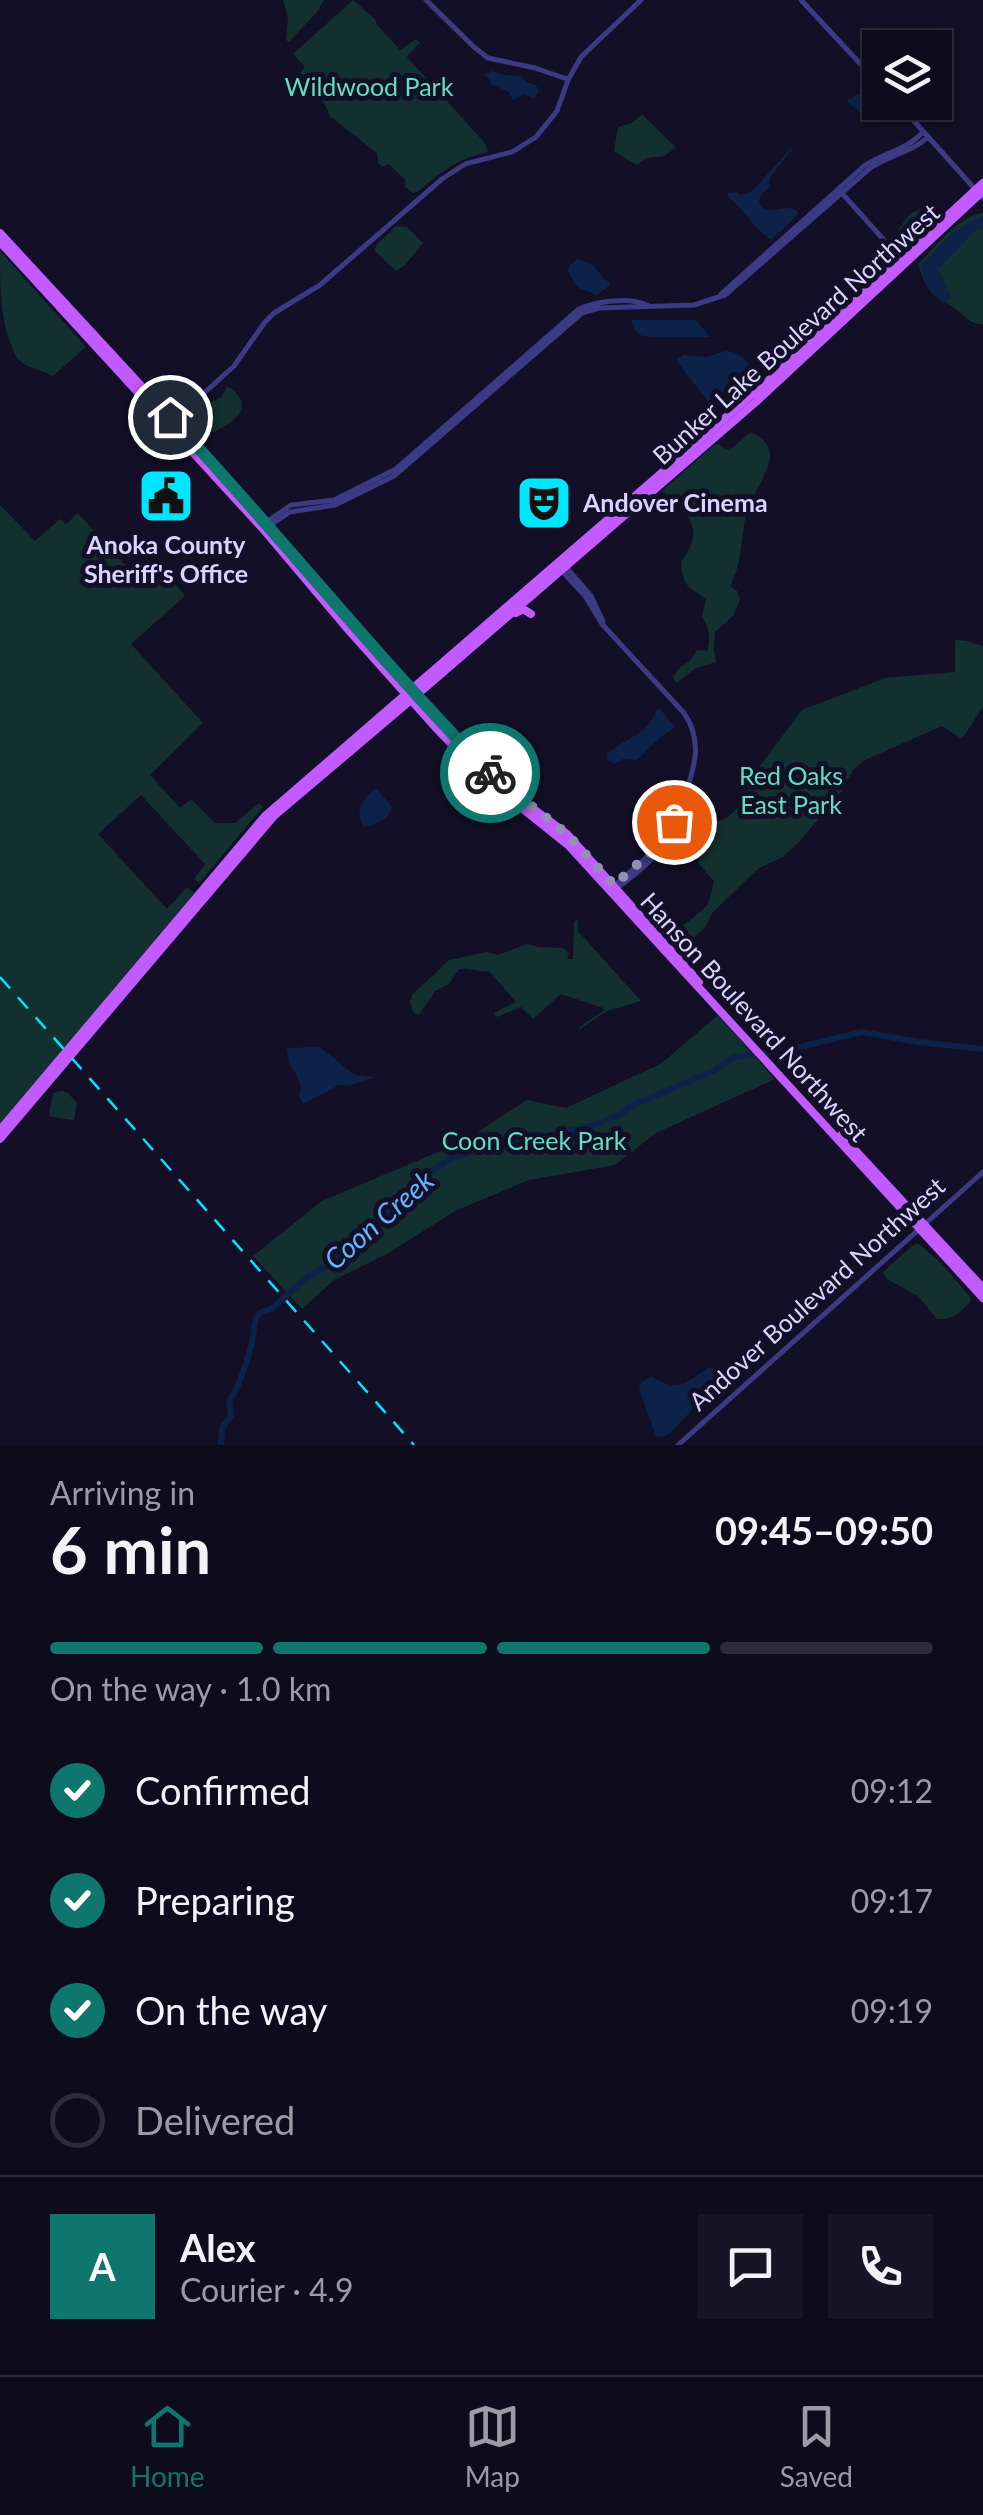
<!DOCTYPE html>
<html lang="en">
<head>
<meta charset="utf-8">
<style>
	:root { --surface:#0e0b1c; --page:#171425; --text:#f1f3f6; --muted:#9b9ba3; --line:#2e2b3b; --accent:#0f766e }
	body { margin:0; font-family:Lato,sans-serif; background:var(--page); color:var(--text); height:100vh; display:flex; flex-direction:column; font-size:38px; white-space:nowrap }
	* { box-sizing:border-box; margin:0 }
	p { font-size:32px; color:var(--muted) }
	.icon { flex:none; width:55px; height:55px; fill:none; stroke:currentColor; stroke-width:2; stroke-linecap:round; stroke-linejoin:round }
	.map { position:relative; height:1445px; overflow:hidden }
	.details { display:flex; flex-direction:column; background:var(--surface); flex:1 }
	.details>* { flex:none }
	.fabs { position:absolute; left:862px; top:30px; display:grid; gap:20px }
	.fabs a { display:grid; place-items:center; width:90px; height:90px; border-radius:0px; background:var(--surface); box-shadow:0 5px 15px #0003,0 0 0 2px var(--line); font-size:50px }
	.pin { position:absolute; display:grid; place-items:center; width:85px; height:85px; color:#fff; margin:-42px; border:5px solid #fff; border-radius:50%; box-shadow:0 2px 10px #0007 }
	.courier { position:absolute; display:grid; place-items:center; width:100px; height:100px; margin:-50px; border:8px solid #0f766e; border-radius:50%; background:#fff; color:#222; box-shadow:0 2px 12px #0007 }
	.summary em { font-style:normal; font-weight:700 }
	.summary div { display:flex; flex-direction:column-reverse }
	.summary { display:flex; align-items:center; justify-content:space-between; height:170px; padding:0 50px }
	h1 { font-size:65px; font-weight:700; line-height:75px }
	.bar { display:grid; grid-template-columns:repeat(4,1fr); gap:15px 10px; align-content:center; height:120px; padding:0 50px }
	.bar i { height:12px; border-radius:8px; background:var(--line) }
	.bar .on { background:var(--accent) }
	.bar p { grid-column:span 4 }
	.line { display:flex; align-items:center; gap:25px; padding:0 50px; border-top:2px solid var(--line) }
	.line div { flex:1 }
	.round { display:grid; place-items:center; flex:none; width:105px; height:105px; border-radius:0px; background:var(--page) }
	ol { padding:0 50px; list-style:none }
	li { display:flex; align-items:center; gap:30px; height:110px }
	li p { margin-inline-start:auto }
	li .icon { padding:10px; border-radius:50%; background:var(--accent); color:#fff; stroke-width:4 }
	li:last-child { color:var(--muted) }
	li i { width:55px; height:55px; border:5px solid var(--line); border-radius:50% }
	.dock { display:flex; justify-content:space-around; align-items:center; height:140px; border-top:2px solid var(--line); background:var(--surface); font-size:28px; color:var(--muted) }
	.dock a { display:grid; justify-items:center; gap:5px }
	.dock .on { color:var(--accent) }
	.map>svg:first-child { display:block }
	.green { fill:#12302f }
	.water { fill:#0c2248 }
	.lines { fill:none; stroke-linecap:round; stroke-linejoin:round }
	.river { stroke:#0c2248; stroke-width:6 }
	.minor { stroke:#3d3a85; stroke-width:5 }
	.major { stroke:#c25bff; stroke-width:8 }
	.rail { stroke:#00e5ff; stroke-width:2.5; stroke-dasharray:15 12; stroke-linecap:butt }
	.done { stroke:#948fb3; stroke-width:10; stroke-dasharray:0 18 }
	.route { stroke:#0f766e; stroke-width:12 }
	.labels { text-anchor:middle; stroke-width:10; stroke-linejoin:round; paint-order:stroke }
	.park-label { font-size:25px; fill:#5fe0c0; stroke:#130f26 }
	.street-label { font-size:25px; fill:#d9d4ff; stroke:#130f26 }
	.poi-label { font-size:25px; font-weight:bold; fill:#d9d4ff; stroke:#130f26; text-anchor:start }
	.water-label { font-size:28px; font-style:italic; fill:#62b6ff; stroke:#130f26 }
</style>
</head>
<body>
<div class="map">
<svg width="983" height="1445" viewBox="0 0 983 1445">
	<rect width="100%" height="100%" fill="#130f26"/>
	<path class="green" d="M 283,0 L 324,0 L 317,12 L 289,42 L 286,40 L 288,18 Z
		M 353,0 L 375,19 L 377,25 L 400,50 L 416,39 L 420,42 L 407,57 L 484,142 L 488,152 C 459,158 439,173 418,192 L 413,193 L 405,187 L 405,180 L 389,164 L 382,167 L 378,162 L 377,153 L 331,117 L 317,90 L 306,90 L 301,87 L 304,77 L 300,73 L 305,67 L 293,54 Z
		M 642,114 L 676,148 L 664,156 L 646,158 L 637,165 L 614,151 L 618,127 L 632,123 Z
		M 919,210 L 925,210 L 935,216 L 906,243 L 902,244 L 901,237 L 897,231 L 911,213 Z
		M 983,213 L 983,324 C 968,324 966,316 954,308 C 930,293 928,293 918,264 C 937,246 956,217 983,213 Z
		M 396,226 L 407,227 L 423,243 L 405,265 L 396,271 L 375,251 L 376,245 Z
		M 0,251 L 86,347 L 53,376 C 42,370 27,369 18,359 C 0,330 0,287 0,251 Z
		M 227,386 C 263,408 225,429 202,436 L 193,428 L 191,422 C 196,412 210,401 221,398 Z
		M 750,433 C 761,435 770,444 770,456 C 770,470 753,494 748,508 C 741,529 743,552 736,572 C 734,577 731,582 731,587 L 737,591 L 740,600 L 733,616 L 715,632 L 714,650 L 716,662 L 696,668 L 676,683 L 673,677 L 679,668 L 690,661 L 697,650 L 707,651 C 711,641 709,625 702,617 L 706,599 C 688,586 682,586 681,562 C 707,528 688,515 662,491 L 714,445 L 719,444 L 726,450 L 733,447 Z
		M 0,505 L 35,541 L 60,519 L 66,524 L 78,513 L 124,564 L 168,576 L 185,596 L 131,644 L 203,723 L 150,775 L 180,808 L 191,799 L 215,823 L 235,823 L 259,803 L 263,807 L 199,883 L 194,879 L 205,864 L 141,795 L 98,834 L 167,909 L 187,887 L 194,893 L 0,1125 Z
		M 955,640 L 967,641 L 983,646 L 983,707 L 962,739 L 942,726 L 865,760 L 853,770 L 839,795 L 799,842 L 783,857 L 759,868 L 713,912 L 704,929 L 681,948 L 670,937 L 708,905 L 714,881 L 698,863 L 710,824 L 728,817 L 739,807 L 746,795 L 754,774 L 802,710 L 885,678 L 955,672 Z
		M 578,920 L 578,931 L 641,1001 L 607,1011 L 580,1029 L 579,1027 L 603,1011 L 603,1008 L 561,994 L 533,1019 L 521,1007 L 497,1017 L 494,1013 L 516,1002 L 489,971 C 477,972 470,968 459,969 L 449,984 L 435,991 L 419,1015 L 413,1012 L 410,1002 L 412,995 L 449,960 L 487,952 L 498,955 L 527,944 L 539,947 L 563,948 L 569,953 L 567,959 L 573,959 L 574,921 Z
		M 718,1015 L 775,1079 L 656,1133 L 615,1165 L 529,1180 L 455,1211 L 389,1253 L 334,1280 L 302,1309 L 253,1256 L 322,1201 L 464,1141 L 527,1100 L 566,1108 L 662,1063 Z
		M 62,1091 L 68,1093 L 77,1103 L 74,1120 L 51,1117 L 49,1115 L 53,1093 Z
		M 918,1243 L 944,1266 L 970,1297 L 970,1302 C 960,1313 953,1320 937,1319 L 918,1296 L 887,1279 L 883,1272 L 912,1246 Z"/>
	<path class="water" d="M 492,71 L 504,75 L 522,76 L 526,82 L 536,85 L 539,92 L 534,98 L 524,94 L 513,100 L 509,92 L 491,84 L 489,79 L 483,75 Z
		M 866,90 L 872,90 L 880,98 L 880,102 L 884,103 L 891,113 L 859,113 L 856,109 L 846,101 Z
		M 797,142 L 770,178 L 769,187 L 762,194 L 759,201 L 761,207 C 776,215 786,202 798,212 L 795,218 L 772,239 L 770,239 C 752,227 743,208 727,196 L 728,193 L 735,192 L 741,195 L 752,191 Z
		M 983,216 L 983,228 L 977,229 L 938,269 L 951,297 L 947,302 L 943,303 L 926,285 L 921,265 L 951,234 Z
		M 577,259 L 593,265 L 605,280 L 610,281 L 609,286 L 597,295 L 577,287 L 568,272 L 569,266 Z
		M 631,320 L 696,320 L 710,337 C 700,338 646,338 640,335 C 634,331 633,326 631,320 Z
		M 725,351 C 740,351 755,364 753,380 L 723,403 L 712,407 L 676,360 L 683,355 L 707,357 Z
		M 657,709 L 660,709 L 674,726 L 673,729 L 662,736 L 637,760 L 623,759 L 614,764 L 607,760 L 607,754 C 628,735 647,737 657,709 Z
		M 376,788 L 392,807 C 388,822 377,823 364,827 C 354,812 362,798 376,788 Z
		M 320,1047 L 355,1075 L 374,1077 L 349,1086 L 339,1085 L 303,1104 L 299,1097 L 301,1087 L 297,1075 L 289,1064 L 287,1048 Z
		M 708,1368 L 717,1368 L 727,1374 L 670,1433 L 663,1437 L 656,1436 L 639,1389 L 641,1382 L 651,1377 C 681,1392 681,1386 708,1368 Z"/>
	<g class="lines">
		<path class="river" d="M 221,1445 L 222,1428 L 231,1416 L 229,1401 C 239,1388 250,1354 253,1337 C 254,1327 254,1322 259,1313 L 271,1309 L 307,1277 L 327,1266 L 365,1231 L 379,1221 L 425,1176 L 453,1157 L 592,1126 L 619,1115 L 629,1107 L 713,1071 L 734,1057 L 787,1050 L 862,1032 L 919,1042 L 983,1049"/>
		<path class="minor" d="M 426,0 L 474,47 L 488,58 L 535,68 L 567,79
			M 801,0 L 880,85
			M 897,102 L 983,198
			M 840,191 L 901,259
			M 721,294 L 864,166 C 884,153 908,149 923,132
			M 172,422 L 234,366 L 265,322 L 274,313 L 320,285 L 442,179 L 465,164 L 512,152 L 536,137 L 557,111 L 568,80 L 581,57 L 641,0
			M 265,523 L 291,505 L 334,500 L 396,469 L 579,309 C 598,301 628,297 647,305
			M 269,526 L 290,512 L 335,505 L 394,476 L 582,313 L 599,308 L 694,305 L 725,295 L 869,169 C 888,155 911,153 928,137
			M 565,566 L 591,596 L 603,621
			M 561,570 L 585,596 L 602,624 L 684,713 C 707,747 690,777 680,811 C 677,822 675,831 668,840 C 655,859 634,875 616,889
			M 614,886 L 659,846 L 676,818
			M 678,1445 L 983,1172"/>
		<path class="major" d="M 0,233 L 219,470 L 376,650 L 478,761 L 504,787 L 567,834 L 699,982
			M 0,242 L 263,529 L 345,626 L 437,729 L 484,778 L 569,846 L 983,1298
			M 516,613 L 523,609 L 531,614
			M 0,1130 L 265,816 L 777,373 L 983,183
			M 841,1135 L 983,1288
			M 0,1139 L 274,816 L 411,700 L 757,401 L 983,191"/>
		<path class="rail" d="M 0,977 L 414,1445"/>
	</g>
	<g class="lines">
		<path class="done" d="M 490,773 L 567,834 L 614,885 L 658,846 L 674,822"/>
		<path class="route" d="M 170,417 C 279,534 378,659 490,773"/>
	</g>
	<defs>
		<g id="civic-square" transform="scale(2.875)"><rect x="-9" y="-9" width="18" height="18" rx="4" fill="#00e5ff" stroke="#130f26"/><path d="M-.6-6.5H3V-4.5H.6V-3L4-1V1h2V6H-6V1h2V-1L-.6-3ZM-1.2 2.5V6h2.4V2.5Z" fill="#111"/></g>
		<g id="theatre-square" transform="scale(2.875)"><rect x="-9" y="-9" width="18" height="18" rx="4" fill="#00e5ff" stroke="#130f26"/><path d="M-5-5.5Q0-4 5-5.5V0Q5 5 0 6Q-5 5-5 0ZM-3.3-2.5H-1v1.5H-3.3ZM1-2.5H3.3v1.5H1ZM-2.8 1Q0 5.5 2.8 1Z" fill="#111"/></g>
	</defs>
	<g fill-rule="evenodd">
		<use href="#civic-square" x="166" y="496"/>
		<use href="#theatre-square" x="544" y="503"/>
	</g>
	<g class="labels">
		<g class="park-label">
			<text x="369" y="96">Wildwood Park</text>
			<text x="791" y="785">Red Oaks<tspan x="791" dy="29">East Park</tspan></text>
			<text x="534" y="1150">Coon Creek Park</text>
		</g>
		<g class="street-label">
			<text transform="translate(796 334) rotate(-42)" y="9">Bunker Lake Boulevard Northwest</text>
			<text transform="translate(754 1017) rotate(48)" y="9">Hanson Boulevard Northwest</text>
			<text transform="translate(817 1294) rotate(-42)" y="9">Andover Boulevard Northwest</text>
		</g>
		<g class="poi-label">
			<text x="583" y="512">Andover Cinema</text>
			<text x="166" y="554" text-anchor="middle">Anoka County<tspan x="166" dy="29">Sheriff's Office</tspan></text>
		</g>
		<g class="water-label">
			<text transform="translate(379 1220) rotate(-41)" y="10">Coon Creek</text>
		</g>
	</g>
</svg>
<div class="fabs">
<a><svg class="icon" aria-label="layers" viewBox="0 0 24 24"><path d="M12 4l9 5-9 5-9-5zM3 14l9 5 9-5"/></svg></a>
</div>
<div class="pin" style="left:674px;top:822px;background:#ea580c"><svg class="icon" aria-label="bag" viewBox="0 0 24 24"><path d="M5 8h14l-1 12H6zM9 8a3 3 0 0 1 6 0"/></svg></div>
<div class="pin" style="left:170px;top:417px;background:#1f2937"><svg class="icon" aria-label="home" viewBox="0 0 24 24"><path d="M3 11l9-7 9 7M6 9v11h12V9"/></svg></div>
<div class="courier" style="left:490px;top:773px"><svg class="icon" aria-label="bike" viewBox="0 0 24 24"><circle cx="6" cy="16" r="4"/><circle cx="18" cy="16" r="4"/><path d="M6 16l4-8h5l3 8M10 8l3 8H6M13 5h3"/></svg></div>
</div>
<section class="details">
<div class="summary"><div><h1>6 min</h1><p>Arriving in</p></div><em>09:45–09:50</em></div>
<div class="bar"><i class="on"></i><i class="on"></i><i class="on"></i><i></i><p>On the way · 1.0 km</p></div>
<ol>
<li><svg class="icon" aria-label="check" viewBox="0 0 24 24"><path d="M5 12l5 5 9-10"/></svg>Confirmed<p>09:12</p></li>
<li><svg class="icon" aria-label="check" viewBox="0 0 24 24"><path d="M5 12l5 5 9-10"/></svg>Preparing<p>09:17</p></li>
<li><svg class="icon" aria-label="check" viewBox="0 0 24 24"><path d="M5 12l5 5 9-10"/></svg>On the way<p>09:19</p></li>
<li><i></i>Delivered</li>
</ol>
<div class="line" style="height:180px"><b class="round" style="background:var(--accent);color:#fff">A</b><div><b>Alex</b><p>Courier · 4.9</p></div><a class="round"><svg class="icon" aria-label="chat" viewBox="0 0 24 24"><path d="M4 5h16v11H9l-5 4z"/></svg></a><a class="round"><svg class="icon" aria-label="phone" viewBox="0 0 24 24"><path d="M5 4h4l2 5-3 2q2 4 5 5l2-3 5 2v4C11 20 4 13 5 4z"/></svg></a></div>
</section>
<nav class="dock">
<a class="on"><svg class="icon" aria-label="home" viewBox="0 0 24 24"><path d="M3 11l9-7 9 7M6 9v11h12V9"/></svg>Home</a>
<a><svg class="icon" aria-label="map" viewBox="0 0 24 24"><path d="M3 6l6-2 6 2 6-2v14l-6 2-6-2-6 2zM9 4v14M15 6v14"/></svg>Map</a>
<a><svg class="icon" aria-label="saved" viewBox="0 0 24 24"><path d="M7 4h10v16l-5-4-5 4z"/></svg>Saved</a>
</nav>
</body>
</html>
